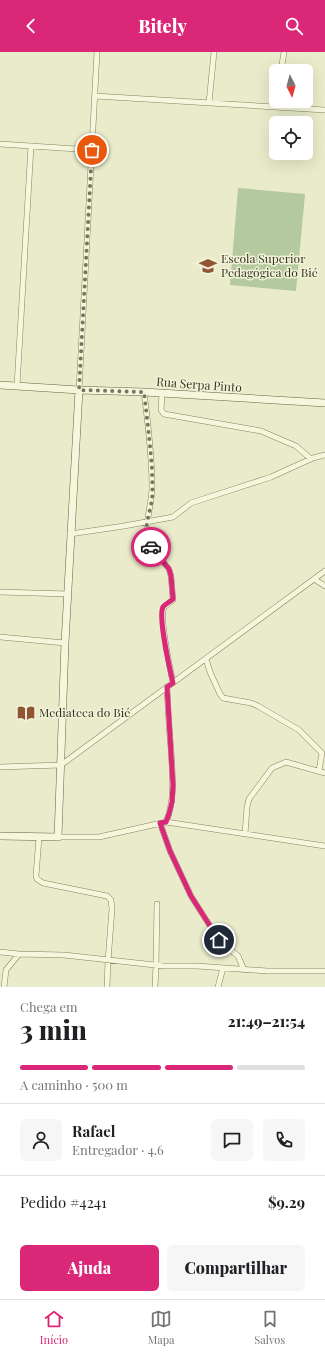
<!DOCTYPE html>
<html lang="pt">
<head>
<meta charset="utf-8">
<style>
	:root { --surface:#fff; --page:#f6f6f6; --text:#202124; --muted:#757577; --line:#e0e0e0; --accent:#db2777 }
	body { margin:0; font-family:"Playfair Display",serif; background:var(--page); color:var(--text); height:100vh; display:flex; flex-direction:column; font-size:15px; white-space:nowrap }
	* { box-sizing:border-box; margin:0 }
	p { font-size:13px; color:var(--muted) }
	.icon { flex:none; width:22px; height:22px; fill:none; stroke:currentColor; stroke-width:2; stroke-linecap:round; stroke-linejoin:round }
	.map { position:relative; height:935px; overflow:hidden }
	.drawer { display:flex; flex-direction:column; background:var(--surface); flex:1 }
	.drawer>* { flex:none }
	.needle { width:26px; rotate:174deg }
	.buttons { position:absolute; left:269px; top:12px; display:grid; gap:8px }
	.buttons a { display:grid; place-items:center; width:44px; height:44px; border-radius:6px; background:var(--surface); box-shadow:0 4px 16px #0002; font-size:20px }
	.pin { position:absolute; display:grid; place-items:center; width:34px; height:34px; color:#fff; margin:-17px; border:2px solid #fff; border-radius:50%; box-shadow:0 1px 4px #0007 }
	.courier { position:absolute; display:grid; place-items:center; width:40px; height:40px; margin:-20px; border:3px solid #db2777; border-radius:50%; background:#fff; color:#222; box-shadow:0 1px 5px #0007 }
	.overview em { font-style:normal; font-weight:800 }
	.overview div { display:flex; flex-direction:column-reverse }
	.overview { display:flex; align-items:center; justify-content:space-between; height:68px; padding:0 20px }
	h1 { font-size:26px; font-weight:800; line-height:30px }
	.bar { display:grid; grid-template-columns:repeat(4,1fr); gap:6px 4px; align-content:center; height:48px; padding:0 20px }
	.bar i { height:5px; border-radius:3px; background:var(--line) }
	.bar .current { background:var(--accent) }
	.bar p { grid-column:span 4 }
	.line { display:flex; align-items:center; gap:10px; padding:0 20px; border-top:1px solid var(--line) }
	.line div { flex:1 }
	.round { display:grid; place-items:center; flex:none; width:42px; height:42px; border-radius:6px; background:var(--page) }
	.primary-button { display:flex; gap:8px; margin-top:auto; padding:8px 20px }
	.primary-button a { flex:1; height:46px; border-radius:6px; background:var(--accent); color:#fff; font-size:16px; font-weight:800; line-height:46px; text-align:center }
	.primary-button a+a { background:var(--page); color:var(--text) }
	header { display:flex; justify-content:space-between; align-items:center; height:52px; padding:0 20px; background:var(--accent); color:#fff; font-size:18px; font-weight:800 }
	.dock { display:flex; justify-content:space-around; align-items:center; height:56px; border-top:1px solid var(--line); background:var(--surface); font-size:11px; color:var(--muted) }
	.dock a { display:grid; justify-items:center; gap:2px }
	.dock .current { color:var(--accent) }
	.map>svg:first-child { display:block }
	.green { fill:#b4c99e }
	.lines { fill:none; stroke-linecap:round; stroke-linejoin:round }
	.street-casing { stroke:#868260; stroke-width:6 }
	.secondary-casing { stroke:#686342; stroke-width:8 }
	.street { stroke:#f5f6dc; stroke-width:5 }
	.secondary { stroke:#f5f6dc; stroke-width:7 }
	.done { stroke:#76755d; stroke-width:4; stroke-dasharray:0 7.2 }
	.route { stroke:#db2777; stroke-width:5 }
	.labels { text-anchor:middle; stroke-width:3; stroke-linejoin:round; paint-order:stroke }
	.poi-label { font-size:12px; fill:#383522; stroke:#f1f3d9; text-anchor:start }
	.street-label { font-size:12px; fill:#383522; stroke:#f1f3d9 }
</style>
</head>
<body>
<header><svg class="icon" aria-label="back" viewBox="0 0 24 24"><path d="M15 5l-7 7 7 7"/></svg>Bitely<svg class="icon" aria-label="search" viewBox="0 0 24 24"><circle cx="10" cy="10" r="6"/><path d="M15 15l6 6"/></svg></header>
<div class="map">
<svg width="325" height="935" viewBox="0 0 325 935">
	<rect width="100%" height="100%" fill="#e9ebca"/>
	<path class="green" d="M 238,136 L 305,142 L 296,239 L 230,233 Z"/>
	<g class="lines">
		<g class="street-casing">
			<path id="street" d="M 281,19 L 284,0
				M 95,44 L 325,58
				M 209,51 L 214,0
				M 274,55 L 276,45
				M 0,92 L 92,98
				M 17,334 L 31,94
				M 79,338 L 97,0
				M 144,340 C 148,371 152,403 152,435 C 152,454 143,473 149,492 L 169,517 L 171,524 L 173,548 L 164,555 C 159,566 170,616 173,631
				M 162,342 L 161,358 L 164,362 L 261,379 L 296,394 L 311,407
				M 70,482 L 124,474 L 173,465 L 191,451 L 271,425 L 313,406 L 325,403
				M 314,527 L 325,534
				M 0,540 L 68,542
				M 0,585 L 65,591
				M 206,607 L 210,620 L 220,642 L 223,646 L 251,651 L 258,654 L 299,678 L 322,701 L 319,719
				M 0,715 L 61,713 L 325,519
				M 166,770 L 325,794
				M 160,771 L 170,799 L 191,844 L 219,888 L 238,904 L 244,918
				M 245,782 L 247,755 L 249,747 L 272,716 L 286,710 L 325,721
				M 39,785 L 36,824 L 37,827 L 43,831 L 107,844 L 111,848 L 112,857 L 108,909 L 107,935
				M 58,785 L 99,785 L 166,770 C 176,747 172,721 171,697 C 169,676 168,656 167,635
				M 0,900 L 19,902
				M 4,935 L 6,918 L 19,902 L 64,903 L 164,914 L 197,914 L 267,919 L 325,919
				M 155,935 L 156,913 L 157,852
				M 218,935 L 223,916"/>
		</g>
		<g class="secondary-casing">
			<path id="secondary" d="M 0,333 L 79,338 L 144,340 L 325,351
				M 0,784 L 58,785 L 65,591 L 79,338"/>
		</g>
		<use href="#street" class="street"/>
		<use href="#secondary" class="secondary"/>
	</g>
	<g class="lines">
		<path class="done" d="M 92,98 L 79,338 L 144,340 C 147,366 150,391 152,417 C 152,427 153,437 152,447 C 150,462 141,481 151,495"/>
		<path class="route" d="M 151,495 L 169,517 L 171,524 L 173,547 C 170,550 165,552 163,555 C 158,564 170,618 173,631 L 167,635 L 173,733 L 172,750 L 169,762 L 166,770 L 160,771 L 170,799 L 191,844 L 219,888"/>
	</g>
	<defs>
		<g id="university-bare" transform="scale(1.38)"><path d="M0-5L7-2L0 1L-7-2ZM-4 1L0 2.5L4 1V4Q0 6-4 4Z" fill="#915534" stroke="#f1f3d9" stroke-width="2.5" paint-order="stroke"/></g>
		<g id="library-bare" transform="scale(1.38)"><path d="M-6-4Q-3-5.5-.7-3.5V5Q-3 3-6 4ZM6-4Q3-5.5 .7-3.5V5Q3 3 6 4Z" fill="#915534" stroke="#f1f3d9" stroke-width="2.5" paint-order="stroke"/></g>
	</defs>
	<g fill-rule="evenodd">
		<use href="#university-bare" x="208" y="214"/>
		<use href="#library-bare" x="26" y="661"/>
	</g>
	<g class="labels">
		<g class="poi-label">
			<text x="221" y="211">Escola Superior<tspan x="221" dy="14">Pedagógica do Bié</tspan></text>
			<text x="39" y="665">Mediateca do Bié</text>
		</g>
		<g class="street-label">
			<text transform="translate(199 333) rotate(4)" y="4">Rua Serpa Pinto</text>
		</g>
	</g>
</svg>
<div class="buttons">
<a><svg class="needle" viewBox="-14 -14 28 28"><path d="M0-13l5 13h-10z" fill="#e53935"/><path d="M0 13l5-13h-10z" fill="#757577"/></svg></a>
<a><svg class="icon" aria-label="locate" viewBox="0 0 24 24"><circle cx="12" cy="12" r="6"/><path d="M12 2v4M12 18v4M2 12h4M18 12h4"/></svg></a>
</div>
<div class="pin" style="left:92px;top:98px;background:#ea580c"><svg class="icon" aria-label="bag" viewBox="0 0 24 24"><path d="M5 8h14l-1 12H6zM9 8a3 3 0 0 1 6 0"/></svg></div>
<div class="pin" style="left:219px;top:888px;background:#1f2937"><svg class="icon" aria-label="home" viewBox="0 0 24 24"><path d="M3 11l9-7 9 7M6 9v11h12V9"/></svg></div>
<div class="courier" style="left:151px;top:495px"><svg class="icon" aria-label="car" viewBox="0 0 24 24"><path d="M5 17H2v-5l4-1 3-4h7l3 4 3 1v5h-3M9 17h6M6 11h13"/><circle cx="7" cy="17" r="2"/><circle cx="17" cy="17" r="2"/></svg></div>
</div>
<section class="drawer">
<div class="overview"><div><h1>3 min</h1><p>Chega em</p></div><em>21:49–21:54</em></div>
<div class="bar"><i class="current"></i><i class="current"></i><i class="current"></i><i></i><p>A caminho · 500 m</p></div>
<div class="line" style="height:72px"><a class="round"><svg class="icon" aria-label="person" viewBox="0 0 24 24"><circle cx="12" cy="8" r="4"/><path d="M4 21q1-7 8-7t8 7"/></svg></a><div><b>Rafael</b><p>Entregador · 4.6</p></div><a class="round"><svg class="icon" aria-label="chat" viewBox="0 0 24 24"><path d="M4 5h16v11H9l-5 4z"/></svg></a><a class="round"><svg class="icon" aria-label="phone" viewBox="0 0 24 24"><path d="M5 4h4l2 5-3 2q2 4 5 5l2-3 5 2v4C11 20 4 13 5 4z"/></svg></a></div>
<div class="line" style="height:52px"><div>Pedido #4241</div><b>$9.29</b></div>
<div class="primary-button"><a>Ajuda</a><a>Compartilhar</a></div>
</section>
<nav class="dock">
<a class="current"><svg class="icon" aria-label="home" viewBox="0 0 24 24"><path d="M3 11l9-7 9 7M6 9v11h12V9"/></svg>Início</a>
<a><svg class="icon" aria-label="map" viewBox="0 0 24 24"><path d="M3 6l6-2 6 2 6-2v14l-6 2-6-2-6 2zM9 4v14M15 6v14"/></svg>Mapa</a>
<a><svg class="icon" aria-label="saved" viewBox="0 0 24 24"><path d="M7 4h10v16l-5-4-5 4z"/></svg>Salvos</a>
</nav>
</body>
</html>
